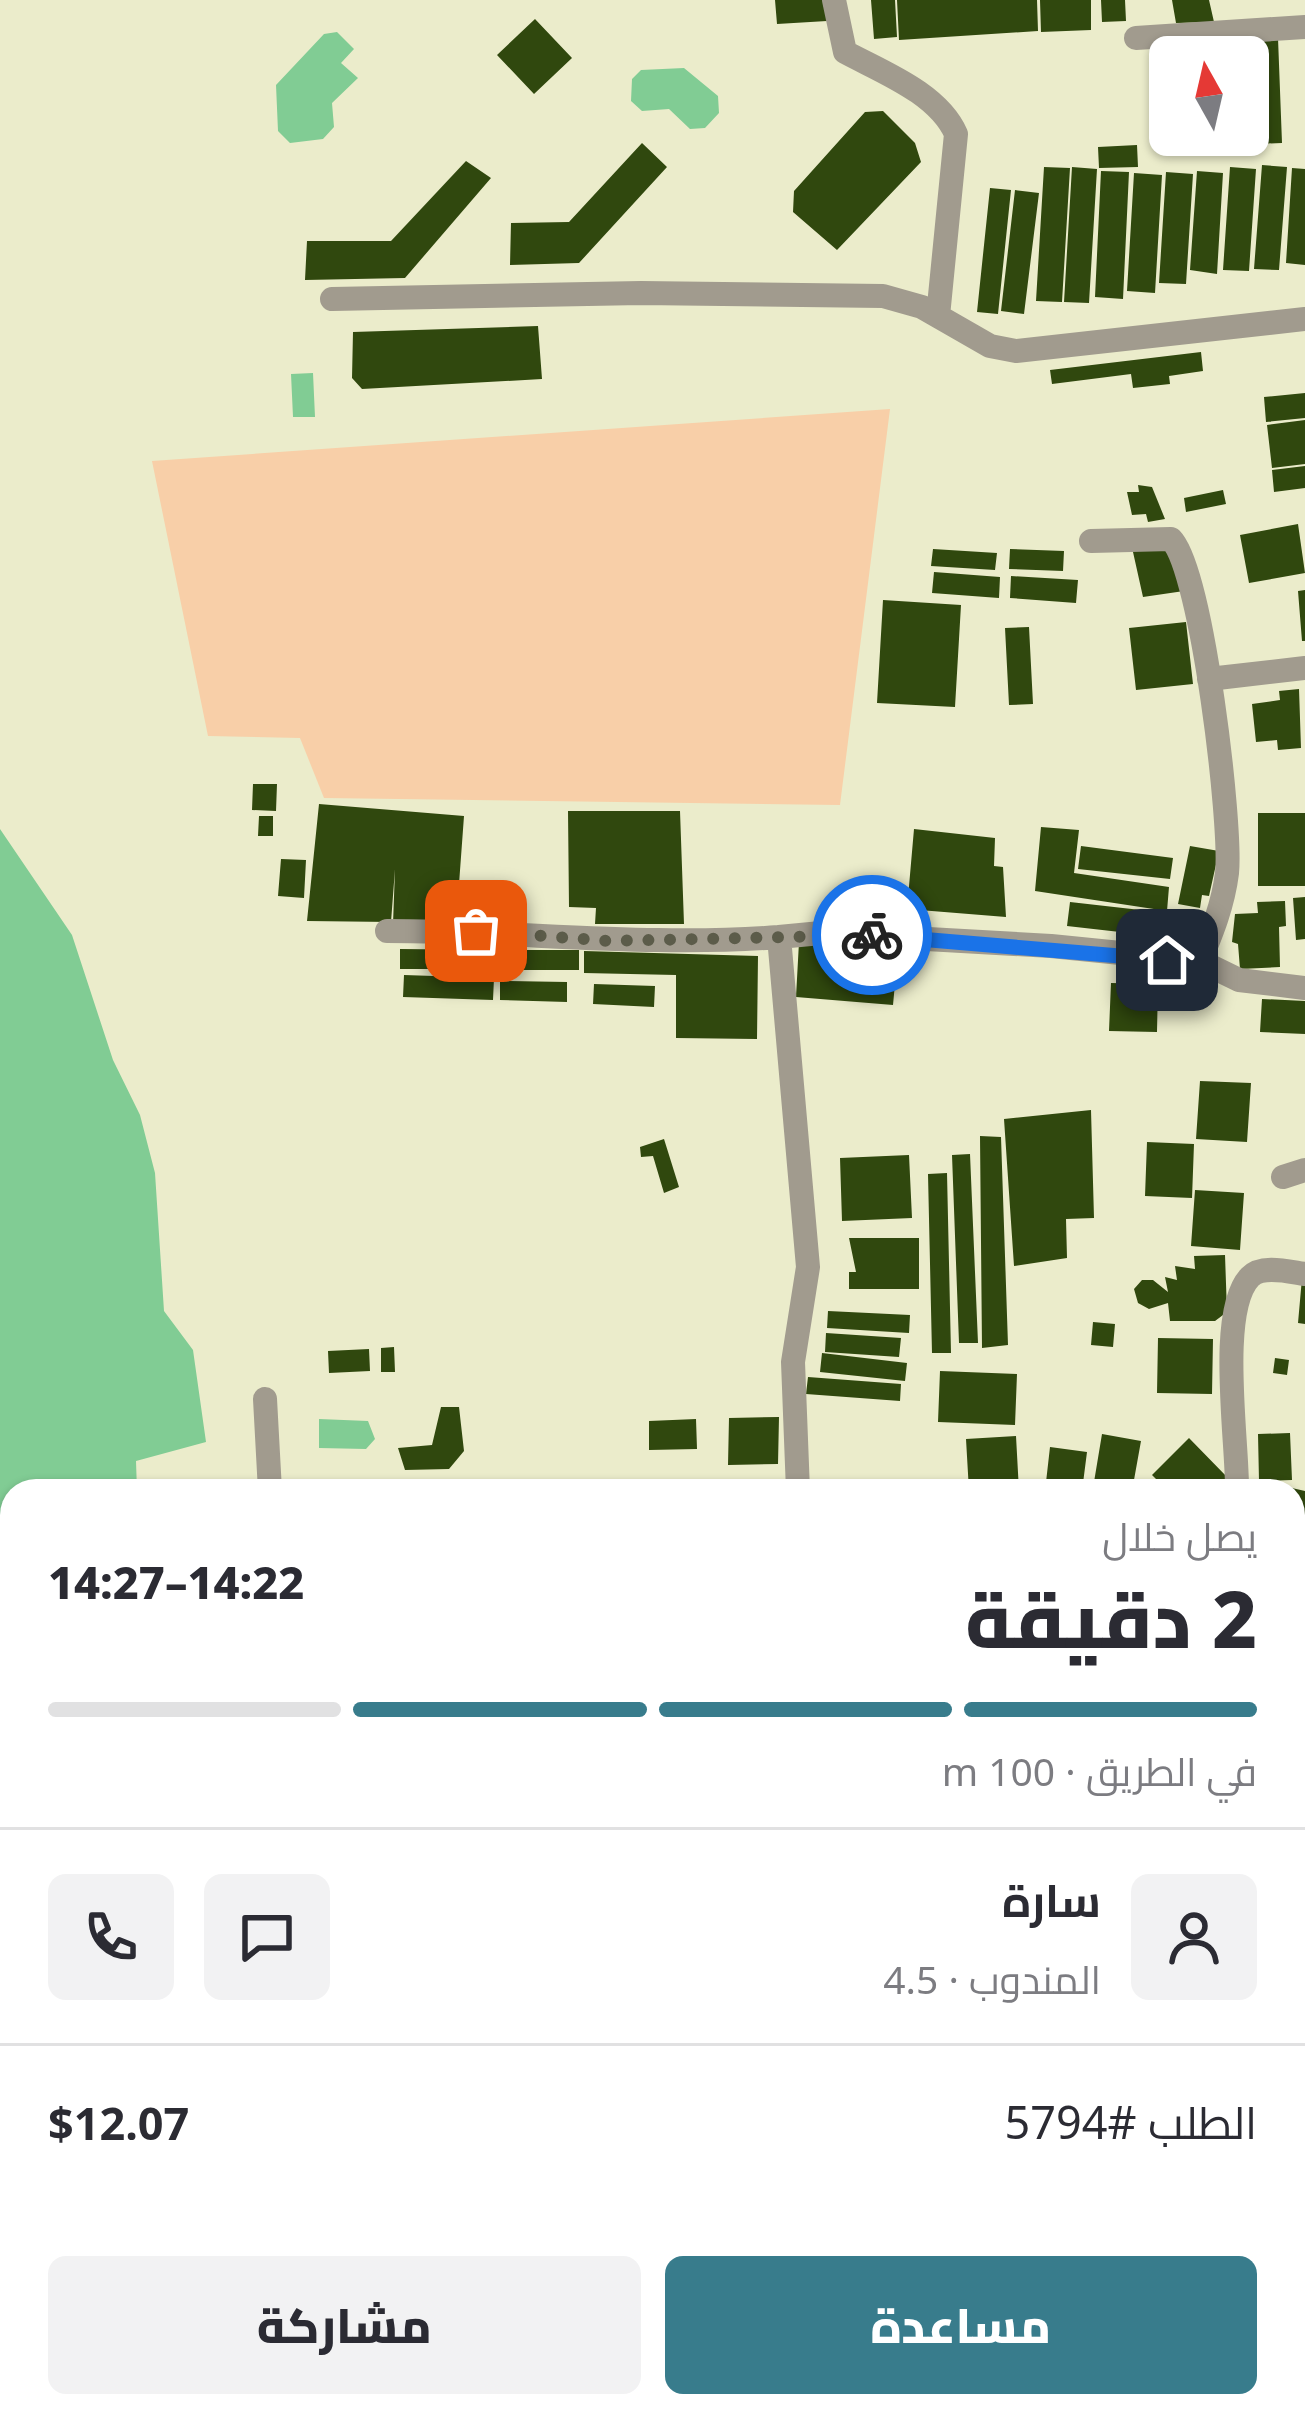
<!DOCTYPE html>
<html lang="ar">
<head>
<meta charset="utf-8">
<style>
	:root { --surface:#fff; --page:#f2f2f3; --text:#2b2b33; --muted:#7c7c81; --line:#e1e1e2; --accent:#387c8c }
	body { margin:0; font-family:"Noto Sans",Cairo,sans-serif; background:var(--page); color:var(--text); direction:rtl; height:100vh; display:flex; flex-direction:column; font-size:45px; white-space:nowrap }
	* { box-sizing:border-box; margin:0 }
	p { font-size:39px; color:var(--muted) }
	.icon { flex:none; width:66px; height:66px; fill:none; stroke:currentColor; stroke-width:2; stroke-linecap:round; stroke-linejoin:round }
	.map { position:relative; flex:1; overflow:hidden; direction:ltr }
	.panel { position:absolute; left:0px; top:1479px; width:1305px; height:939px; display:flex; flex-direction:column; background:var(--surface); border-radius:36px 36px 0 0; box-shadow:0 3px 9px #0004; direction:rtl }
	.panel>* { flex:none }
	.needle { width:78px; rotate:352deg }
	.controls { position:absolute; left:1149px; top:36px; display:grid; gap:24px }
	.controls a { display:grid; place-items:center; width:120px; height:120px; border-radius:18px; background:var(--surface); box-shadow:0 3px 9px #0004; font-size:60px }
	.pin { position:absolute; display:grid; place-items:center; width:102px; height:102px; color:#fff; margin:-51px; border-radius:24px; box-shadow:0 6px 18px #0006 }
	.courier { position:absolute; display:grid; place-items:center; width:120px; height:120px; margin:-60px; border:9px solid #1a73e8; border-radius:50%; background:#fff; color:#222; box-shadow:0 3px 15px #0007 }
	.head em { font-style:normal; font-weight:800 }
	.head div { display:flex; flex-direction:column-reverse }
	.head { display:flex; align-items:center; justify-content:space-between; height:204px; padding:0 48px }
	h1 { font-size:78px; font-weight:800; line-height:90px }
	.bar { display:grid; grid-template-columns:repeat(4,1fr); gap:18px 12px; align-content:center; height:144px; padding:0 48px }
	.bar i { height:15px; border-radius:9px; background:var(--line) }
	.bar .active { background:var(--accent) }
	.bar p { grid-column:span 4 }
	.line { display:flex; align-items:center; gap:30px; padding:0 48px; border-top:3px solid var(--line) }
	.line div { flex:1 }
	.round { display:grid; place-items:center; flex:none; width:126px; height:126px; border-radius:18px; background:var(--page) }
	.button { display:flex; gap:24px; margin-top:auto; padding:24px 48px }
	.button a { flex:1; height:138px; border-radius:18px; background:var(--accent); color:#fff; font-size:48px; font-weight:800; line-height:138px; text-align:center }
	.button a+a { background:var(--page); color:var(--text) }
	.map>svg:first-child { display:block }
	.green { fill:#f8cfa8 }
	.water { fill:#81cc94 }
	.building { fill:#30480e }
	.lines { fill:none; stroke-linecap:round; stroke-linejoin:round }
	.minor { stroke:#a19b8e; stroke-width:24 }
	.highway { stroke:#50452a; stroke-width:36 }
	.done { stroke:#5c5c4a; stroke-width:12; stroke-dasharray:0 21.6 }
	.route { stroke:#1a73e8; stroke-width:15 }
</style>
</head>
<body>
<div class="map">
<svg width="1305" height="2417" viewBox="0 0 1305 2417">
	<rect width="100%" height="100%" fill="#ebeccb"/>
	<path class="green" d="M 890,409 L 840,805 L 324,798 L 300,738 L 208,736 L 152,461 Z"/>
	<path class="water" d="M 337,32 L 354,49 L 341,63 L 358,78 L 332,103 L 334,127 L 323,139 L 290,143 L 278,131 L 276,85 L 324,34 Z
		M 684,68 L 718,96 L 719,113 L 705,128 L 690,129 L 669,109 L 642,111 L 631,101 L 632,79 L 641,70 Z
		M 313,373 L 315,417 L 293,417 L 291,374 Z
		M 0,829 L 72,935 L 113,1060 L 140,1115 L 155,1173 L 164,1311 L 193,1350 L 206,1442 L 136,1461 L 137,1491 L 12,1491 L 12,2406 L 225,2406 L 222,2417 L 0,2417 Z
		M 319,1419 L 368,1421 L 375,1439 L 366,1449 L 319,1448 Z"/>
	<path class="building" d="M 775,0 L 824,0 L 827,21 L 777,24 Z
		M 871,0 L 895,0 L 897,37 L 874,39 Z
		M 897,0 L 1037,0 L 1038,31 L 899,40 Z
		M 1040,0 L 1091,0 L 1091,30 L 1041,32 Z
		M 1101,0 L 1125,0 L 1126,21 L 1102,22 Z
		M 1172,0 L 1209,0 L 1214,22 L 1176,23 Z
		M 535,19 L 572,58 L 534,94 L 497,55 Z
		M 1278,38 L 1282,143 L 1255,144 L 1251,39 Z
		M 883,111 L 915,143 L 921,162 L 837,250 L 793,212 L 794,191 L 865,112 Z
		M 642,143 L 667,167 L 579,263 L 510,265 L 511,223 L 569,222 Z
		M 1137,145 L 1138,167 L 1099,168 L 1098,147 Z
		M 466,161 L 491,178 L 405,278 L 305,280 L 307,241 L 391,241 Z
		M 1262,165 L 1287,167 L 1279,270 L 1254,269 Z
		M 1044,167 L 1070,168 L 1062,302 L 1036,301 Z
		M 1072,167 L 1097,169 L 1089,303 L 1064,302 Z
		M 1230,167 L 1256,169 L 1249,271 L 1223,270 Z
		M 1292,168 L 1305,169 L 1305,265 L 1286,263 Z
		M 1101,171 L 1129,172 L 1123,299 L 1095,297 Z
		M 1197,171 L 1223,173 L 1217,274 L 1190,270 Z
		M 1166,172 L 1193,174 L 1186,284 L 1159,283 Z
		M 1134,173 L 1162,175 L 1155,293 L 1127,291 Z
		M 990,188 L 1011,190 L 998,314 L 977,312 Z
		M 1015,190 L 1039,193 L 1024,314 L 1001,311 Z
		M 538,326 L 542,379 L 362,389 L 352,378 L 353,332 Z
		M 1201,352 L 1203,371 L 1169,376 L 1170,384 L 1133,388 L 1131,374 L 1052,384 L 1050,370 Z
		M 1305,393 L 1305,418 L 1266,422 L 1264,397 Z
		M 1305,420 L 1305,464 L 1272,468 L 1267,425 Z
		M 1305,466 L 1305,488 L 1274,492 L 1272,470 Z
		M 1138,485 L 1152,487 L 1165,519 L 1148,522 L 1146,514 L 1132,515 L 1127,492 L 1139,492 Z
		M 1223,490 L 1226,504 L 1186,512 L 1184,498 Z
		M 1298,524 L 1305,573 L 1249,583 L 1240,535 Z
		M 1165,540 L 1184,591 L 1143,597 L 1131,543 Z
		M 933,549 L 997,553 L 995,570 L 931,566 Z
		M 1010,549 L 1064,551 L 1063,571 L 1009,569 Z
		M 934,572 L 1000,577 L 999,598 L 932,593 Z
		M 1011,576 L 1078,580 L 1076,603 L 1010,598 Z
		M 1305,590 L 1305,641 L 1302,641 L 1298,591 Z
		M 883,600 L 961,605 L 955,707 L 877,703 Z
		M 1186,622 L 1193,684 L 1136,690 L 1129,628 Z
		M 1029,627 L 1033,704 L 1009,705 L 1005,628 Z
		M 1299,689 L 1301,748 L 1278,750 L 1277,740 L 1256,742 L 1252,704 L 1280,700 L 1279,691 Z
		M 253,784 L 277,784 L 276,811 L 252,810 Z
		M 319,804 L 464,816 L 456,925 L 393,924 L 395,869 L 391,922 L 307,921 Z
		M 568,811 L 680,811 L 684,924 L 595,924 L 596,908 L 569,907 Z
		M 1258,813 L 1305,813 L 1305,886 L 1258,886 Z
		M 259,816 L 273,816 L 273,836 L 258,836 Z
		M 1041,827 L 1079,830 L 1074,873 L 1169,887 L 1167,911 L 1035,891 Z
		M 914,829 L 995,838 L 994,866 L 1003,867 L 1006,917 L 907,909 Z
		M 1081,846 L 1173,858 L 1170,879 L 1078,869 Z
		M 1190,846 L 1219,851 L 1209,896 L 1202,895 L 1200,908 L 1178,904 Z
		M 281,859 L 306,860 L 304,898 L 278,896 Z
		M 1305,897 L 1305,939 L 1296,940 L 1293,898 Z
		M 1285,901 L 1286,926 L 1279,927 L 1280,967 L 1240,969 L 1238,944 L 1232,942 L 1235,914 L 1258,913 L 1257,902 Z
		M 1070,902 L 1167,913 L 1164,937 L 1067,926 Z
		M 799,942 L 898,951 L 893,1005 L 796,997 Z
		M 400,949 L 495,950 L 495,969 L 400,969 Z
		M 503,950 L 579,950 L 579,970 L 503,970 Z
		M 584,951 L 758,956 L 757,1039 L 676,1038 L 676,975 L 584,973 Z
		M 404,975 L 494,978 L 493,1000 L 403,997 Z
		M 500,981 L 567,982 L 567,1002 L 500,1000 Z
		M 1111,983 L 1158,984 L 1157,1032 L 1109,1031 Z
		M 594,984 L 655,986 L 654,1007 L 593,1004 Z
		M 1262,999 L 1305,1001 L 1305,1034 L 1260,1032 Z
		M 1200,1081 L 1251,1083 L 1247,1142 L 1196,1139 Z
		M 1091,1110 L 1094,1218 L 1066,1219 L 1067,1258 L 1014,1266 L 1004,1119 Z
		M 980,1136 L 1001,1137 L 1008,1345 L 982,1348 Z
		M 664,1139 L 679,1187 L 664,1193 L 653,1156 L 641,1157 L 640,1147 Z
		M 1147,1142 L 1194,1144 L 1192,1198 L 1145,1196 Z
		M 970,1154 L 978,1343 L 959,1343 L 952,1155 Z
		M 909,1155 L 912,1218 L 842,1221 L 840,1158 Z
		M 947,1173 L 951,1353 L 932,1353 L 928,1174 Z
		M 1195,1190 L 1244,1193 L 1240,1250 L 1191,1246 Z
		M 849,1238 L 919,1238 L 919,1289 L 849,1289 L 849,1272 L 856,1272 Z
		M 1225,1255 L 1227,1312 L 1215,1321 L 1170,1321 L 1168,1303 L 1149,1309 L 1138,1303 L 1134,1289 L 1142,1280 L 1153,1280 L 1168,1292 L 1165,1277 L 1177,1280 L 1175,1266 L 1195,1269 L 1194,1256 Z
		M 1302,1278 L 1305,1278 L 1305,1324 L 1298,1323 Z
		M 828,1311 L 910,1315 L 909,1333 L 827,1328 Z
		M 1093,1322 L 1115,1324 L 1113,1347 L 1091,1345 Z
		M 826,1333 L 901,1338 L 899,1357 L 825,1352 Z
		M 1158,1338 L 1213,1339 L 1212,1394 L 1157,1393 Z
		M 394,1347 L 395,1372 L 381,1372 L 381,1348 Z
		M 369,1349 L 370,1371 L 329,1373 L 328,1351 Z
		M 822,1353 L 907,1363 L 905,1381 L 820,1372 Z
		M 1275,1358 L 1289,1360 L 1287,1375 L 1273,1373 Z
		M 940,1371 L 1017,1374 L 1015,1425 L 938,1422 Z
		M 808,1377 L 901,1384 L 900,1401 L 806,1394 Z
		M 441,1407 L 459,1407 L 464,1451 L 449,1469 L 405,1470 L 398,1448 L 432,1445 Z
		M 779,1417 L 778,1464 L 728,1465 L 729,1418 Z
		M 696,1419 L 697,1449 L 649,1450 L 649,1421 Z
		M 1290,1433 L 1292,1480 L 1259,1481 L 1258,1434 Z
		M 1102,1434 L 1141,1441 L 1132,1491 L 1093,1488 Z
		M 1016,1436 L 1019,1491 L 969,1491 L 966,1439 Z
		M 1189,1438 L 1228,1478 L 1214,1491 L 1168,1491 L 1152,1475 Z
		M 1050,1447 L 1087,1452 L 1082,1491 L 1045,1491 Z
		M 1283,1486 L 1305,1491 L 1305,1561 L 1294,1594 L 1293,1491 L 1281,1491 Z
		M 1305,2027 L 1305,2063 L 1294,2066 L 1293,2030 Z
		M 1293,2279 L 1298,2279 L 1304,2323 L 1293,2324 Z
		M 569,2406 L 589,2406 L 588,2417 L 568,2417 Z
		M 622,2406 L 656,2406 L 656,2417 L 621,2417 Z
		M 551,2408 L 553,2417 L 513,2417 L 513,2415 Z
		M 702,2409 L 732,2415 L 732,2417 L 700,2417 Z"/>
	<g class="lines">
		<path class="minor" d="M 834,0 L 845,52 C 882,72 938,93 956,134 L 938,316
			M 1136,38 L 1305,27
			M 332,299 L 641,293 L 883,296 L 922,307 L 990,346 L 1016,351 L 1305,319
			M 1091,541 L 1171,539 C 1202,570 1232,824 1227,873 C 1223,905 1212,932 1200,961
			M 1209,679 L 1305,668
			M 387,931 C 519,931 648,947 779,937
			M 1283,1177 L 1305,1170
			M 265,1399 L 270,1491
			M 798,1491 L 793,1362 L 808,1267 L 779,937 L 821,933 L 1051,946 L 1200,961 L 1239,980 L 1305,988
			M 1237,1491 C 1238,1444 1217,1311 1250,1277 C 1262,1264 1290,1272 1305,1274
			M 1293,1601 L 1305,1602
			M 1293,2011 L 1305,2005
			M 375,2406 L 375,2417
			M 772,2406 L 781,2417"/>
		<path class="highway" d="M 1305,1641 L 1297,1775 L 1305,1885"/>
	</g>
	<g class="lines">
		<path class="done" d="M 476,931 L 610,941 L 872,935"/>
		<path class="route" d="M 872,935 L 1167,960"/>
	</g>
</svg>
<div class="controls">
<a><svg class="needle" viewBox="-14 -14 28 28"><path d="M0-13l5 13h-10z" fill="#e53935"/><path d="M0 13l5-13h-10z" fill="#7c7c81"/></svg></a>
</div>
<div class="pin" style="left:476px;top:931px;background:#ea580c"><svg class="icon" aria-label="bag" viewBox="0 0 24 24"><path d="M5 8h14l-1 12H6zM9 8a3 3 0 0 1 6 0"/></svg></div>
<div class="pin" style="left:1167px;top:960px;background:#1f2937"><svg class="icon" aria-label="home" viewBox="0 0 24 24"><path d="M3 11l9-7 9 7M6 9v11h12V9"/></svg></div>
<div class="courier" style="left:872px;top:935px"><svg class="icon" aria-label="bike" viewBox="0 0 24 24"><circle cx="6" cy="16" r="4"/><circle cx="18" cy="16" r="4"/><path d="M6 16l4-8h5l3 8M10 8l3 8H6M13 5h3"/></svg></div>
<section class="panel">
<div class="head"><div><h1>2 دقيقة</h1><p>يصل خلال</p></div><em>14:22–14:27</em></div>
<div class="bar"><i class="active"></i><i class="active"></i><i class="active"></i><i></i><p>في الطريق · 100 m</p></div>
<div class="line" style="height:216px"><a class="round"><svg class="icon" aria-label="person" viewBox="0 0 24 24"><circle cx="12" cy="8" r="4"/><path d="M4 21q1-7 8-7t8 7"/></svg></a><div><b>سارة</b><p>المندوب · 4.5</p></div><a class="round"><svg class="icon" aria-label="chat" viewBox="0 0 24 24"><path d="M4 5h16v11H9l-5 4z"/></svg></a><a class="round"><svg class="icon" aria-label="phone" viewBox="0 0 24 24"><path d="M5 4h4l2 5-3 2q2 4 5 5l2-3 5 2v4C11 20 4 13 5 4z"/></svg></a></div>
<div class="line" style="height:156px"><div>الطلب #5794</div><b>$12.07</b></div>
<div class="button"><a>مساعدة</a><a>مشاركة</a></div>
</section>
</div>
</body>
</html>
